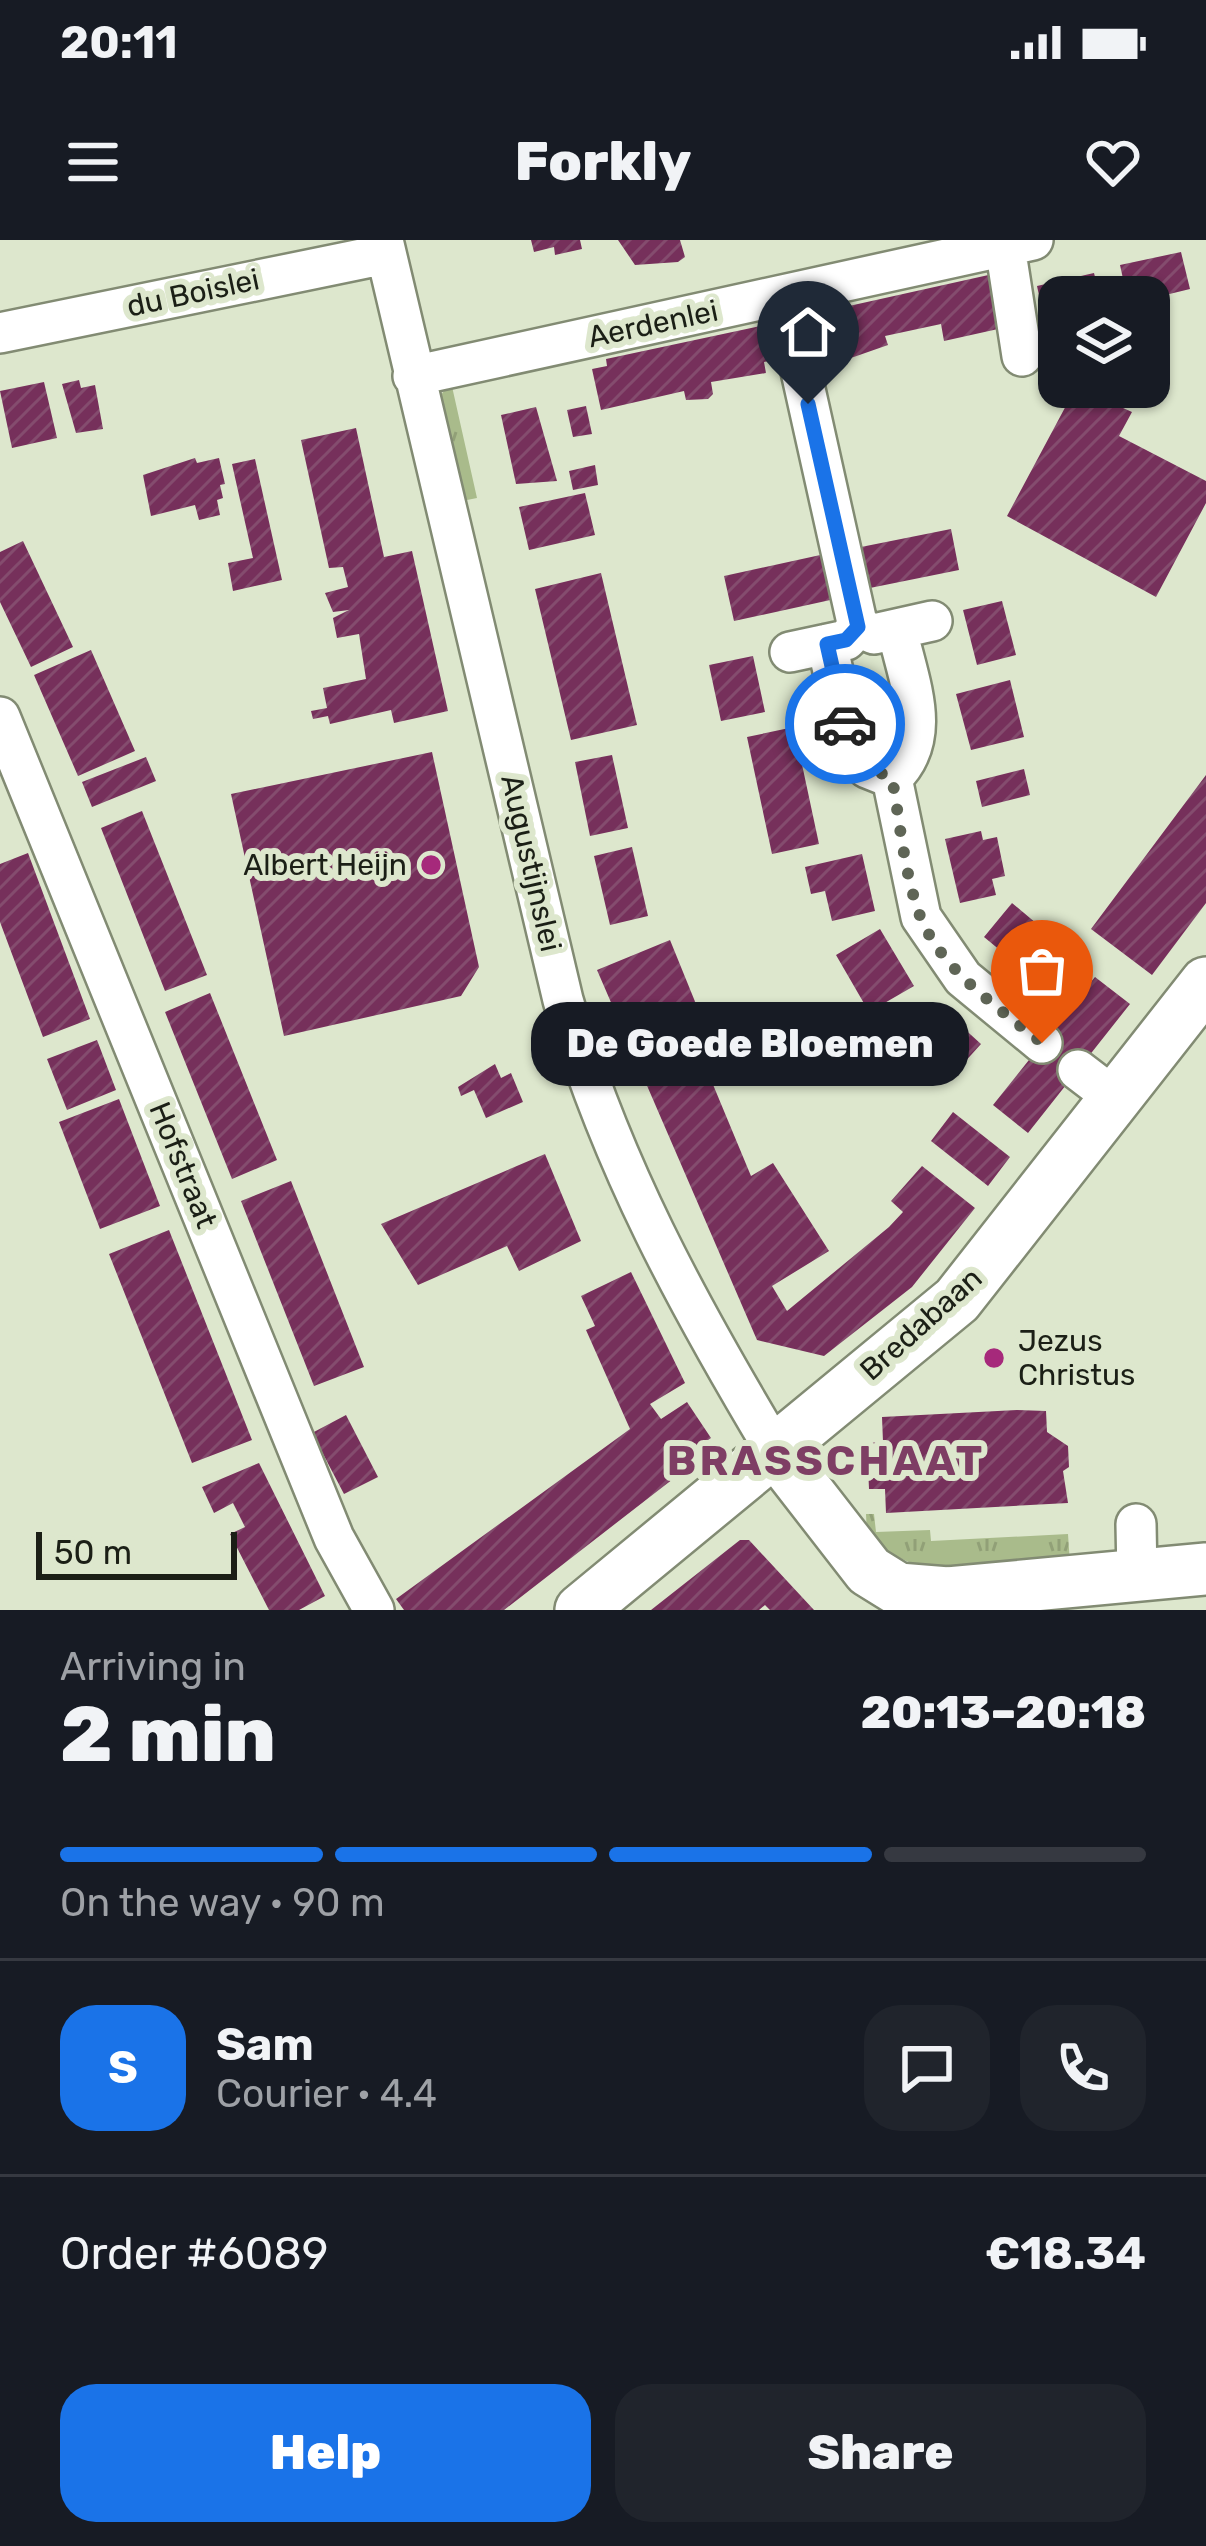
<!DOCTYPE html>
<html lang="en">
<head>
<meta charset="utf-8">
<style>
	:root { --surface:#171b24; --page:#20242c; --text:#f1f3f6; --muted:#9ea1a6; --line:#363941; --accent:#1a73e8 }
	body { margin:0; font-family:Rubik,sans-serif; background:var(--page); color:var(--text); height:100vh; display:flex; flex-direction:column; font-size:45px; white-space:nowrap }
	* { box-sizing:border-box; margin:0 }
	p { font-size:39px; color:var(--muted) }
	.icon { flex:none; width:66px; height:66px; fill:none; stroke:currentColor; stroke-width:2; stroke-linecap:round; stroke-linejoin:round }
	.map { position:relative; height:1370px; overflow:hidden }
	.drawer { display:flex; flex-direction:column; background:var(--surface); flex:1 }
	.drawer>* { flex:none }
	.tools { position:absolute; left:1038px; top:36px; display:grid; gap:24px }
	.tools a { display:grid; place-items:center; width:132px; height:132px; border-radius:24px; background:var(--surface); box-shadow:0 3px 9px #0004; font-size:60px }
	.scale { position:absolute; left:36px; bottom:30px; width:201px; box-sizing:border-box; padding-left:12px; border:6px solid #1b1f16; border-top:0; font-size:33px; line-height:42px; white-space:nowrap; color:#1b1f16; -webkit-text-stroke:9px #dde7cd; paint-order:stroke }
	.pin { position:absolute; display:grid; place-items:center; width:102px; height:102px; color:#fff; margin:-123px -51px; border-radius:50% 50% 50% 0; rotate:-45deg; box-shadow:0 0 12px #0007 }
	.pin .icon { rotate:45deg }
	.courier { position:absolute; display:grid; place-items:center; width:120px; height:120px; margin:-60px; border:9px solid #1a73e8; border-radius:50%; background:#fff; color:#222; box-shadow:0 3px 15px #0007 }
	.bubble { position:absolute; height:84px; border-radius:36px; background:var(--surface); box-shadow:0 3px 9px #0004; font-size:39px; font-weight:800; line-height:84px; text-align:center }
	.head em { font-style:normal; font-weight:800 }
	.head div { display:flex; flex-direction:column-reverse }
	.head { display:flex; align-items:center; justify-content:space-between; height:204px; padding:0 60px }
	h1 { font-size:78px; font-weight:800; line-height:90px }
	.bar { display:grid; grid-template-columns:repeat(4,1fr); gap:18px 12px; align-content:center; height:144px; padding:0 60px }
	.bar i { height:15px; border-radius:9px; background:var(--line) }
	.bar .on { background:var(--accent) }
	.bar p { grid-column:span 4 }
	.line { display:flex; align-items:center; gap:30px; padding:0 60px; border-top:3px solid var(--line) }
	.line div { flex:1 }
	.round { display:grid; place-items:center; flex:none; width:126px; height:126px; border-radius:36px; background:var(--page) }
	.cta { display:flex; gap:24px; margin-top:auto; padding:24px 60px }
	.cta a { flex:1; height:138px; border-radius:36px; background:var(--accent); color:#fff; font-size:48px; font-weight:800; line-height:138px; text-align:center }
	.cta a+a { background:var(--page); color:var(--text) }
	.status { display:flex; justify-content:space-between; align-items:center; height:84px; padding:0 60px; background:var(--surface); direction:ltr }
	.status svg { height:33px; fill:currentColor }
	header { display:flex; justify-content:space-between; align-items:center; height:156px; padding:0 60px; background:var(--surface); font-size:54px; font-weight:800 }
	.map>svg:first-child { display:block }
	.grass { fill:url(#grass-tufts) }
	.building { fill:url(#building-hatch) }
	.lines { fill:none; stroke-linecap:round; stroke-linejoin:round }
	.minor-casing { stroke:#828b73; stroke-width:44 }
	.major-casing { stroke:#828b73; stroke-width:56 }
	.minor { stroke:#fff; stroke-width:39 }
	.major { stroke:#fff; stroke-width:51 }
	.done { stroke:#5f6556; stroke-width:12; stroke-dasharray:0 21.6 }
	.route { stroke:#1a73e8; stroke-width:15 }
	.poi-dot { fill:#a6297b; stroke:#dde7cd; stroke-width:4.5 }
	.labels { text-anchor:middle; stroke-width:12; stroke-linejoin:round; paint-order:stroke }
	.street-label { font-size:30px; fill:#1b1f16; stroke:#dde7cd }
	.poi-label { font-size:30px; fill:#1b1f16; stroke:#dde7cd; text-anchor:end }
	.district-label { font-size:42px; font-weight:bold; letter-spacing:3px; fill:#7e3e64; stroke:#dde7cd }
</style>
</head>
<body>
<div class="status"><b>20:11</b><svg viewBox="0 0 49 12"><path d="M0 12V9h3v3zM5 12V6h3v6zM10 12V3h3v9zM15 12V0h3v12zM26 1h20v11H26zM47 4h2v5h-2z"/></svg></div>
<header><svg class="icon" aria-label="menu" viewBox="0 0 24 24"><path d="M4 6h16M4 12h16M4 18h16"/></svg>Forkly<svg class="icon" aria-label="heart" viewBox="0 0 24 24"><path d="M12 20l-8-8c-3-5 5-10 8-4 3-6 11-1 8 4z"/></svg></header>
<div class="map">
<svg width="1206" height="1370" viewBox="0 0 1206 1370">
	<defs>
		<pattern id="grass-tufts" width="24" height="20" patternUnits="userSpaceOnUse" patternTransform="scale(3)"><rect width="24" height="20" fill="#a9bb8b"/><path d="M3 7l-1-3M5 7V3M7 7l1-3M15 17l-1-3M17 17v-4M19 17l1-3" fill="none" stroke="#91a077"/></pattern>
		<pattern id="building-hatch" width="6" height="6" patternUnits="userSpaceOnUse" patternTransform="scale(3)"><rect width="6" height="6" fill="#76305b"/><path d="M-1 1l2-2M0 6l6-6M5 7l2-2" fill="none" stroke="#844c6e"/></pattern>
	</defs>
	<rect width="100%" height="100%" fill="#dde7cd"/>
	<path class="grass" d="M 451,142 L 477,258 L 462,261 L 437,160 Z
		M 866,1274 L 874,1274 L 876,1292 L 930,1290 L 931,1301 L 1068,1294 L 1070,1324 C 992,1332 930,1351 867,1295 Z"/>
	<path class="building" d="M 531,0 L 580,0 L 582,9 L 555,15 L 554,7 L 534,12 Z
		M 618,0 L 680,0 L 685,17 L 678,22 L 635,25 Z
		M 1181,12 L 1190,49 L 1149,59 L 1127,57 L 1120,25 Z
		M 1094,33 L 1100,57 L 1059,57 L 1059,99 L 1049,101 L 1037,46 Z
		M 993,34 L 1007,87 L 944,101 L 941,84 L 885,96 L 888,105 L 808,133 L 795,78 Z
		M 784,81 L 791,116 L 764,122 L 766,133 L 711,142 L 713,154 L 708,159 L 686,160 L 684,151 L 601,170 L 592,129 L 607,126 L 606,119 Z
		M 79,140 L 81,148 L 95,145 L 103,189 L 76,193 L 62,144 Z
		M 44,142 L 57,198 L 12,208 L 0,151 Z
		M 1076,147 L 1132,172 L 1119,196 L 1206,241 L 1206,263 L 1156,357 L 1007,276 Z
		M 586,166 L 592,194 L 573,197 L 567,170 Z
		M 536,167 L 557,241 L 516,244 L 501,175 Z
		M 356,188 L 384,317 L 412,311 L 448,471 L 394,483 L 391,470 L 330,484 L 328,476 L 313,479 L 311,471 L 327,468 L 323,448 L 366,439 L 359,394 L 337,398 L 333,378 L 349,370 L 333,372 L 325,353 L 348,347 L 343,327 L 329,328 L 301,200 Z
		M 195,218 L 197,223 L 219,218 L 225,244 L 220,245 L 223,258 L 217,260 L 220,275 L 199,280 L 195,265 L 151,276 L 143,235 Z
		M 255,219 L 282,340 L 233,351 L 228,323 L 253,318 L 232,224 Z
		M 595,225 L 598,245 L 573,250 L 569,231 Z
		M 585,253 L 595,295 L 529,310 L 519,267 Z
		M 951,289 L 959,330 L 860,350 L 851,309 Z
		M 23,301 L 73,407 L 31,427 L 0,362 L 0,312 Z
		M 834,312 L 844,357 L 734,381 L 724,336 Z
		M 601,333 L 637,485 L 571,500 L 535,349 Z
		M 1002,361 L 1016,415 L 977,425 L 963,370 Z
		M 91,410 L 135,511 L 78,536 L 34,435 Z
		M 753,416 L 765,472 L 721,481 L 709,425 Z
		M 1010,440 L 1024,497 L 971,510 L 956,454 Z
		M 794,487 L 819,604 L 772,614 L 747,497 Z
		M 432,512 L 479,727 L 461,756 L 284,796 L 231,554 Z
		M 612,515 L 628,588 L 590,596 L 575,522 Z
		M 146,517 L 156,541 L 92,567 L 82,542 Z
		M 1024,529 L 1030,555 L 982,567 L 976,541 Z
		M 1206,535 L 1206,663 L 1152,735 L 1091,689 Z
		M 142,571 L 207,735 L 165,751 L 101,588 Z
		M 981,591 L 983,600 L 997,597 L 1005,636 L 992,639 L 996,655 L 960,663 L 945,599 Z
		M 632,607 L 648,676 L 610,685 L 594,616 Z
		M 28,613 L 90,779 L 43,797 L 0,682 L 0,624 Z
		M 862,614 L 875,671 L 832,681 L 825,651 L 811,654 L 805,627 Z
		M 1012,663 L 1062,705 L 1035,739 L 984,697 Z
		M 880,689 L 914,746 L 869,772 L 836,715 Z
		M 670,700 L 696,764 L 682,770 L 751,936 L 773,923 L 829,1011 L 772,1046 L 787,1071 L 889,987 L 903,972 L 891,961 L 922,926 L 975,968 L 912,1047 L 824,1116 L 757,1100 L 597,730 Z
		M 1095,737 L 1130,764 L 1028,893 L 993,865 Z
		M 210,753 L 277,920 L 232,939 L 165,772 Z
		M 938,765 L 981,804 L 952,836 L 909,797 Z
		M 97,800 L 116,850 L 67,870 L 47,819 Z
		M 495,824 L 501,838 L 511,833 L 523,862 L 486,878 L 474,850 L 461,856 L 458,847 Z
		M 119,859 L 160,966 L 100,989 L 59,882 Z
		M 953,872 L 1010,917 L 988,946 L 931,901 Z
		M 545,914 L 581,1001 L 519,1031 L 507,1006 L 418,1045 L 381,984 Z
		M 291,941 L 364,1127 L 314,1146 L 241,961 Z
		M 169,990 L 252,1200 L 192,1223 L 109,1014 Z
		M 631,1032 L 685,1143 L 650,1164 L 661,1179 L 687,1162 L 711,1198 L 665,1229 L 673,1239 L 504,1370 L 404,1370 L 396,1359 L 630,1189 L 586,1090 L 595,1086 L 581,1056 Z
		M 1017,1170 L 1046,1171 L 1047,1192 L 1068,1206 L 1069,1227 L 1063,1231 L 1068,1263 L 886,1273 L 885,1249 L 869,1249 L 867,1203 L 883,1202 L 882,1177 Z
		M 346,1175 L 378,1237 L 344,1254 L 312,1193 Z
		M 259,1223 L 325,1356 L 299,1370 L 269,1370 L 230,1294 L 245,1287 L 233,1263 L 214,1273 L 202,1247 Z
		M 740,1300 L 749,1300 L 814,1370 L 770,1370 L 765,1365 L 759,1370 L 651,1370 Z"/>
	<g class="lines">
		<g class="minor-casing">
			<path id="minor" d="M 383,0 L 563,760 C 612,926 687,1063 775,1210
				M 1005,6 L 1022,116
				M 784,55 L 858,387
				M 0,93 L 386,14
				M 413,136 L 1033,0
				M 827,404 L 851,512 L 867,528 L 892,538
				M 790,412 L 846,400 L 858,387 L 874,394 L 932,381
				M 0,477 L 334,1298 L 374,1370
				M 892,538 L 921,677 L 963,738 L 1042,803
				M 892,538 C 935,497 908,441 897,389
				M 1078,830 L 1116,859
				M 1136,1284 L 1137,1335"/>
		</g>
		<g class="major-casing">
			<path id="major" d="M 775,1210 L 869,1331 L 898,1349 L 948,1353 L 1206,1329
				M 581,1370 L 957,1060 L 1206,743"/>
		</g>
		<use href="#minor" class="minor"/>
		<use href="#major" class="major"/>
	</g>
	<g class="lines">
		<path class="done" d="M 845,484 C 851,515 861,525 892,538 C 900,582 904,633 920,676 C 942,731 998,767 1042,803"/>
		<path class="route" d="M 808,164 L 858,387 L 846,400 L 827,404 L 845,484"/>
	</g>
	<g class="poi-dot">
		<circle cx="431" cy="625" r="12"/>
		<circle cx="994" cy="1118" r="12"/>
	</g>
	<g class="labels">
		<g class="street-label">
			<text transform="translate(193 53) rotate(-12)" y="10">du Boislei</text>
			<text transform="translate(653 84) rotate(-12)" y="10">Aerdenlei</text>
			<text transform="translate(531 623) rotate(77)" y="10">Augustijnslei</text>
			<text transform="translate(183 925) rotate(68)" y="10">Hofstraat</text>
			<text transform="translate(921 1084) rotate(-42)" y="10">Bredabaan</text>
		</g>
		<g class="poi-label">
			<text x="407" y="635">Albert Heijn</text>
			<text x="1018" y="1111" text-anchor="start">Jezus<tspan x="1018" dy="34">Christus</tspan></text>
		</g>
		<g class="district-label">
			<text x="826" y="1235">BRASSCHAAT</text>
		</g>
	</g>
</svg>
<div class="tools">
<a><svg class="icon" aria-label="layers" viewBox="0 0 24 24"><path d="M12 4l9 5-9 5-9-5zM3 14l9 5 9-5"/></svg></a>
</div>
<div class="scale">50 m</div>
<div class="pin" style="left:1042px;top:803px;background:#ea580c"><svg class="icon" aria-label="bag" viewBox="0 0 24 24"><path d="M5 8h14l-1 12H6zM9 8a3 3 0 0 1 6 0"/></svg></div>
<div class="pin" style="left:808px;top:164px;background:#1f2937"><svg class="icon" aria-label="home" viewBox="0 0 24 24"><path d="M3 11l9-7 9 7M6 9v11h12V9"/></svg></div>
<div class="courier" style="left:845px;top:484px"><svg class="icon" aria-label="car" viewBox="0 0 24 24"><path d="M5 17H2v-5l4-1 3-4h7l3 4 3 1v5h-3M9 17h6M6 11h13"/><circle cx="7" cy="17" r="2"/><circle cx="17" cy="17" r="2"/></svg></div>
<div class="bubble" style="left:531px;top:762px;width:438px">De Goede Bloemen</div>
</div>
<section class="drawer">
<div class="head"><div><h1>2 min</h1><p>Arriving in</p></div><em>20:13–20:18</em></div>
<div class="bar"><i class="on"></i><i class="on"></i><i class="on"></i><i></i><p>On the way · 90 m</p></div>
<div class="line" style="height:216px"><b class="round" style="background:var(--accent);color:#fff">S</b><div><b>Sam</b><p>Courier · 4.4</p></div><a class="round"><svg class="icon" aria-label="chat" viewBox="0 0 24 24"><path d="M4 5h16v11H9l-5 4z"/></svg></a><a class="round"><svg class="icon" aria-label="phone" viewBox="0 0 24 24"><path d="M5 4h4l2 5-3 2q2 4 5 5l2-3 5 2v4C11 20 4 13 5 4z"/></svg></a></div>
<div class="line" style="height:156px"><div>Order #6089</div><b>€18.34</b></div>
<div class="cta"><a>Help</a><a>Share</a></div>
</section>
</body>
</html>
